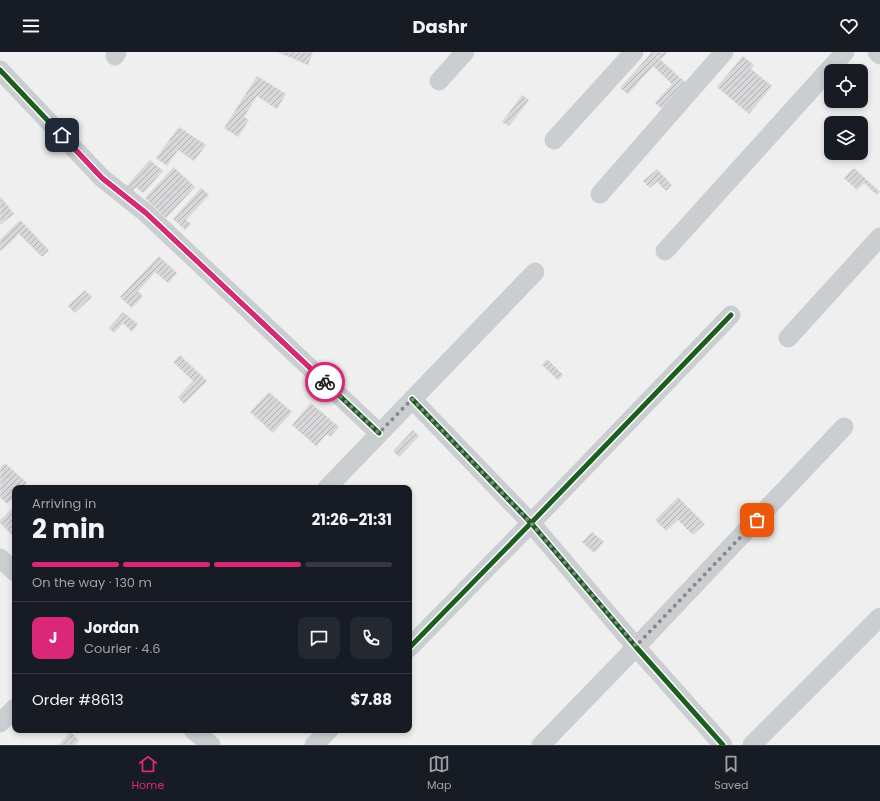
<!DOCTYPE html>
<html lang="en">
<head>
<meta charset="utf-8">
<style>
	:root { --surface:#171b24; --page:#242831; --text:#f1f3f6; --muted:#9ea1a6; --line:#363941; --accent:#db2777 }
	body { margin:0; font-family:Poppins,sans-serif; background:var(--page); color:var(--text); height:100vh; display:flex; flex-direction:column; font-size:15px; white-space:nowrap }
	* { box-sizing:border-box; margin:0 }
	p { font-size:13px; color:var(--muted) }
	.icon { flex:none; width:22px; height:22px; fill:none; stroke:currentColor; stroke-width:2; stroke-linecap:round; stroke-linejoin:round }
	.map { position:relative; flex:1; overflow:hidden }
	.panel { position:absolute; left:12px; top:433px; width:400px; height:248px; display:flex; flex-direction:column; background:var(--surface); border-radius:8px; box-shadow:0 2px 6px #0003 }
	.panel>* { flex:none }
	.buttons { position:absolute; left:824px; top:12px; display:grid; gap:8px }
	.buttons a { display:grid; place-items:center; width:44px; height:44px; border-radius:8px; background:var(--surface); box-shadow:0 2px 6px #0003; font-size:20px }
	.pin { position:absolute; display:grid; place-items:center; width:34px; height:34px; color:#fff; margin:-17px; border-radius:8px; box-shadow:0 2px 6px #0006 }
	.courier { position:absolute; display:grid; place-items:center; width:40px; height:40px; margin:-20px; border:3px solid #db2777; border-radius:50%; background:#fff; color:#222; box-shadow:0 1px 5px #0007 }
	.head em { font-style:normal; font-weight:700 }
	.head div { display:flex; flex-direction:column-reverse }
	.head { display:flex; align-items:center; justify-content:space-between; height:68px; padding:0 20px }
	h1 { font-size:26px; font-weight:700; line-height:30px }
	.bar { display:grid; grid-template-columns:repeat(4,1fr); gap:6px 4px; align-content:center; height:48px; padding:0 20px }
	.bar i { height:5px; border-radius:3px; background:var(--line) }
	.bar .current { background:var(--accent) }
	.bar p { grid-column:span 4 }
	.line { display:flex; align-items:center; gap:10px; padding:0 20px; border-top:1px solid var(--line) }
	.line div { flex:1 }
	.round { display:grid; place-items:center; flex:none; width:42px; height:42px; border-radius:8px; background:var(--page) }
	header { display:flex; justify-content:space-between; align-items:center; height:52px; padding:0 20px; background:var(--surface); font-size:18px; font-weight:700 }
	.tab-bar { display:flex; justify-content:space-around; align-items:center; height:56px; border-top:1px solid var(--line); background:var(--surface); font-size:11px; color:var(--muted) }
	.tab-bar a { display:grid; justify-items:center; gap:2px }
	.tab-bar .current { color:var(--accent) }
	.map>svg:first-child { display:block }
	.building { fill:url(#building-hatch); stroke:#e1e1e2 }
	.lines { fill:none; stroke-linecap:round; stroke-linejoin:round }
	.minor { stroke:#cbced0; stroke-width:19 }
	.cycleway-casing { stroke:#fff; stroke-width:8 }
	.cycleway { stroke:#1b5e20; stroke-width:5 }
	.done { stroke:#83888e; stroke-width:4; stroke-dasharray:0 7.2 }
	.route { stroke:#db2777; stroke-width:5 }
</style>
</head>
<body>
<header><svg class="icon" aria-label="menu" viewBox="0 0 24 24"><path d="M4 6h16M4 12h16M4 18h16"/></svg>Dashr<svg class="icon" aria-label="heart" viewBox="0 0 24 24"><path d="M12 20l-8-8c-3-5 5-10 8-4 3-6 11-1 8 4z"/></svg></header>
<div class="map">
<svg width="880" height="693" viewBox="0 0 880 693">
	<defs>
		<pattern id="building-hatch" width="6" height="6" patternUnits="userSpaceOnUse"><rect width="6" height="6" fill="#d7d7d9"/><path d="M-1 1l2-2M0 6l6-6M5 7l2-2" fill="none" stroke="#b0b1b3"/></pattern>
	</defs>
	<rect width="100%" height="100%" fill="#f0efef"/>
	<path class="building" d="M 277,0 L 313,0 L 308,13 Z
		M 652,0 L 668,0 L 660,8 Z
		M 652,0 L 687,32 L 663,58 L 655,51 L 672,32 L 653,14 L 628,42 L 620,36 Z
		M 743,4 L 754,13 L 751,17 L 772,34 L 749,62 L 717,35 Z
		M 257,24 L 286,42 L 277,57 L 257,44 L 244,65 L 249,68 L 238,85 L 224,76 Z
		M 522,43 L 529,48 L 509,74 L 502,70 Z
		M 179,75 L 206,93 L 194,109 L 178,98 L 167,114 L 156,106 Z
		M 150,108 L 163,119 L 143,141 L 136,135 L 129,143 L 123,138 Z
		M 174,115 L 195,135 L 166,166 L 145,146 Z
		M 854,116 L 880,140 L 877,143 L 864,131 L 857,138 L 844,126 Z
		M 657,117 L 672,133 L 666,139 L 657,130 L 650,136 L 643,129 Z
		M 201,136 L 209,143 L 186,168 L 191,172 L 185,178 L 173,167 Z
		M 0,144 L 14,162 L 0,173 Z
		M 20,168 L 49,198 L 42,205 L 19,182 L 0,200 L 0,188 Z
		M 159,204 L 177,221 L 168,231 L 155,220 L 138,239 L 143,244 L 132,256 L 120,245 Z
		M 85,238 L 92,245 L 75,261 L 68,254 Z
		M 123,260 L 138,272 L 132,280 L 123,271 L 114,281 L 109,276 Z
		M 180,303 L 207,329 L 184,352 L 178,345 L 193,329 L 173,310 Z
		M 547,307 L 563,323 L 558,328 L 542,313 Z
		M 269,340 L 292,360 L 273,381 L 250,360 Z
		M 311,351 L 339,375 L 330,385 L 327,382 L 316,394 L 292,373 Z
		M 413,378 L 419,384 L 399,405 L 393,399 Z
		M 5,411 L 27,431 L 23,436 L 15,436 L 15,444 L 7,452 L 0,445 L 0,416 Z
		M 678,445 L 705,472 L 693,483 L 678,468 L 666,479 L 655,468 Z
		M 15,454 L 15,486 L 0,471 L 0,468 Z
		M 592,480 L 604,490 L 594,501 L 582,490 Z
		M 70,680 L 79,688 L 75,693 L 59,693 Z"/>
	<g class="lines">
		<path class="minor" d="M 877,0 L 880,3
			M 115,4 L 117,0
			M 0,18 L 102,126 L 146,161 L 379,381
			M 439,29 L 465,0
			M 554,88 L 634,0
			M 600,142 L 724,0
			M 665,199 L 845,0
			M 788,286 L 880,185
			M 412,347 L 531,471 L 636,595 L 723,693
			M 327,436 L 535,220
			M 0,506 L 15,520
			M 409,596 L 531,471 L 731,263
			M 0,671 L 15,656
			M 193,678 L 211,693
			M 314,693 L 329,678
			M 541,693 L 636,595 L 844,375
			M 752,693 L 880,565"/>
		<g class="cycleway-casing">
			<path id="cycleway" d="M 0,18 L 102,126 L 146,161 L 379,381
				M 412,347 L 531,471 L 636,595 L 723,693
				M 409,596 L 531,471 L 731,263"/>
		</g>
		<use href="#cycleway" class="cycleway"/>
	</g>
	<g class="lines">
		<path class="done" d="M 325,330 L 379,381 L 412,347 L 531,471 L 636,594 L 757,468"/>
		<path class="route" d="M 62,83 L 102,126 L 146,161 L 325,330"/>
	</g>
</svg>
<div class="buttons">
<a><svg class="icon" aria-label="locate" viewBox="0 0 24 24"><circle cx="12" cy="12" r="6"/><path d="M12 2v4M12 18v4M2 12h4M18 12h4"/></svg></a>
<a><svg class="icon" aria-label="layers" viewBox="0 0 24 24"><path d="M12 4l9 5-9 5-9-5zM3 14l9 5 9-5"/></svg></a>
</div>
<div class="pin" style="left:757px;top:468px;background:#ea580c"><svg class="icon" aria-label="bag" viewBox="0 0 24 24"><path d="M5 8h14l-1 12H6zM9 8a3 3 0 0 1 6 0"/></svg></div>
<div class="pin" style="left:62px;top:83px;background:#1f2937"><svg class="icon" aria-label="home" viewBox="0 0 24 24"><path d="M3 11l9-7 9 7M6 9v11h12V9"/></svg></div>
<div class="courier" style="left:325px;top:330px"><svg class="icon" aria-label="bike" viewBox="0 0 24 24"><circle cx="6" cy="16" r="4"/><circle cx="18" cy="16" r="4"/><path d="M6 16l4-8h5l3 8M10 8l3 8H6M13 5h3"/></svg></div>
<section class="panel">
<div class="head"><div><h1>2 min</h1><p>Arriving in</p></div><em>21:26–21:31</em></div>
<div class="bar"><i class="current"></i><i class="current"></i><i class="current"></i><i></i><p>On the way · 130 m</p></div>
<div class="line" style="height:72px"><b class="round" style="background:var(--accent);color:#fff">J</b><div><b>Jordan</b><p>Courier · 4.6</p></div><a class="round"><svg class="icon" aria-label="chat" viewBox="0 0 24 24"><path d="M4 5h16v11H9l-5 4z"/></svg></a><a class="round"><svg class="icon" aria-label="phone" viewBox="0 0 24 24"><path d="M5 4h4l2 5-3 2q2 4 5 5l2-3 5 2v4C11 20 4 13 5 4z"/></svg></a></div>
<div class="line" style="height:52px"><div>Order #8613</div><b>$7.88</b></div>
</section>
</div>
<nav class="tab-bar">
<a class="current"><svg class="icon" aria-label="home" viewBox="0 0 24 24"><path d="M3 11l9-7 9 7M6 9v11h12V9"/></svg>Home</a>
<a><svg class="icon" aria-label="map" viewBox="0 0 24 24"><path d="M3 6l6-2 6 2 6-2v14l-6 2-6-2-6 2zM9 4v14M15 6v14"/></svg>Map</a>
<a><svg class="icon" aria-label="saved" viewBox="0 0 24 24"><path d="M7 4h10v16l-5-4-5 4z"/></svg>Saved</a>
</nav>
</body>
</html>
